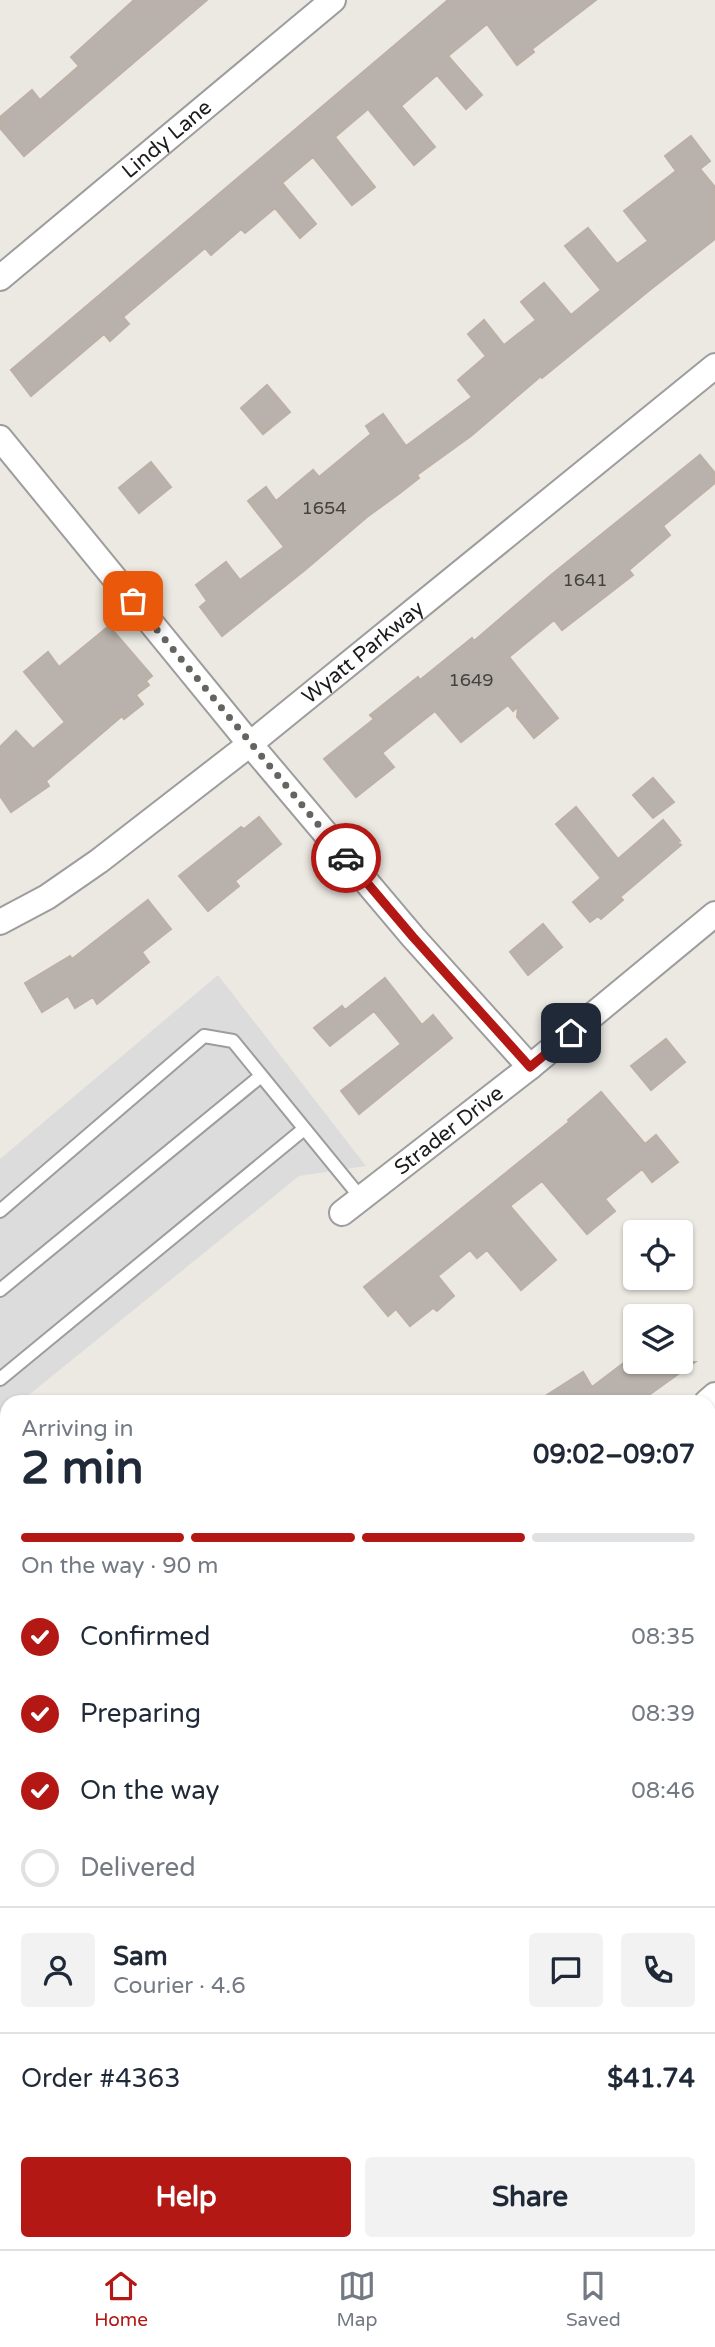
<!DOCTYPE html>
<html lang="en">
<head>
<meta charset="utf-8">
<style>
	:root { --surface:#fff; --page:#f2f2f3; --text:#1f2937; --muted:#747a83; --line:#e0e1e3; --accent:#b31814 }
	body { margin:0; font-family:"Varela Round",sans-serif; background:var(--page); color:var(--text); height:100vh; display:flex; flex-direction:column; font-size:26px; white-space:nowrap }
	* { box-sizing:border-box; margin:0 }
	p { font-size:23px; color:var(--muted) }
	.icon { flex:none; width:38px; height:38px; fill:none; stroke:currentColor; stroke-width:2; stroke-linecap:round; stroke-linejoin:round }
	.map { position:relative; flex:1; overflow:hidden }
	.drawer { position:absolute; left:0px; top:1395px; width:716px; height:856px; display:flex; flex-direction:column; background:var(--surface); border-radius:21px 21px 0 0; box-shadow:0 2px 5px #0004 }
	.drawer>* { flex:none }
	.fabs { position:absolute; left:623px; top:1220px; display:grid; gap:14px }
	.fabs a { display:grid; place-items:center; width:70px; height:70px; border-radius:7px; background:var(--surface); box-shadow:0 2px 5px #0004; font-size:35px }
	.pin { position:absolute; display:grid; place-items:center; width:60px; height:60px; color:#fff; margin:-30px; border-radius:14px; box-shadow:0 4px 10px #0006 }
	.courier { position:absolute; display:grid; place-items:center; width:70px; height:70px; margin:-35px; border:5px solid #b31814; border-radius:50%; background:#fff; color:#222; box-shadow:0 2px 9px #0007 }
	.headline em { font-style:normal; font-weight:700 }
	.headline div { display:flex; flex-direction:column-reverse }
	.headline { display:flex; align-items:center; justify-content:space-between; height:119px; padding:0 21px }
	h1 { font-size:46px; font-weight:700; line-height:52px }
	.bar { display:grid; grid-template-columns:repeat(4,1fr); gap:10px 7px; align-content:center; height:84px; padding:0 21px }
	.bar i { height:9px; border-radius:5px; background:var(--line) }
	.bar .selected { background:var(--accent) }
	.bar p { grid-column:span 4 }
	.line { display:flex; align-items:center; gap:18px; padding:0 21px; border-top:2px solid var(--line) }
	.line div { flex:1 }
	.round { display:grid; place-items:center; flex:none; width:74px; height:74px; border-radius:7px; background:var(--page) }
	ol { padding:0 21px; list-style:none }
	li { display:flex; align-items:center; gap:21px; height:77px }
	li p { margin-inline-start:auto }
	li .icon { padding:7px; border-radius:50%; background:var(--accent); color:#fff; stroke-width:4 }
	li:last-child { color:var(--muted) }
	li i { width:38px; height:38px; border:4px solid var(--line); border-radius:50% }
	.button { display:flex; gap:14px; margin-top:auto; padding:14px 21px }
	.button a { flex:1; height:80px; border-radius:7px; background:var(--accent); color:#fff; font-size:28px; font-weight:700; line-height:80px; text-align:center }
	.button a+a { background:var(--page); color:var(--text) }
	.dock { display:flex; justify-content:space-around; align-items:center; height:98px; border-top:2px solid var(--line); background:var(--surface); font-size:19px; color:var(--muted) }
	.dock a { display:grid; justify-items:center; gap:4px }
	.dock .selected { color:var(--accent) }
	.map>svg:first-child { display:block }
	.parking { fill:#dcdcdc }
	.building { fill:#b9b2ac; stroke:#bcb0a6; stroke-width:2 }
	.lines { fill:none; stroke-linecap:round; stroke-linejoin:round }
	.lane-casing { stroke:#9d9d9d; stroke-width:16 }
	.street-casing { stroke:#9d9d9d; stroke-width:28 }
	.lane { stroke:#fff; stroke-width:12 }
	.street { stroke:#fff; stroke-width:24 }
	.done { stroke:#656461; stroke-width:7; stroke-dasharray:0 12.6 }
	.route { stroke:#b31814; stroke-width:9 }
	.labels { text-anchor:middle; stroke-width:7; stroke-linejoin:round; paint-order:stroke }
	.number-label { font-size:18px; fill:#434240 }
	.street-label { font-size:21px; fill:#1c1c1c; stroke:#fff }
</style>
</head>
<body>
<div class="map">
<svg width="715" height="2249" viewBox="0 0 715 2249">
	<rect width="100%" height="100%" fill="#ece9e2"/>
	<path class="parking" d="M 218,975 L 366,1166 L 299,1176 L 20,1402 L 7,1402 L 7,1412 L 0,1418 L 0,1159 Z"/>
	<path class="building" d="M 134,0 L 207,0 L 24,156 L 0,128 L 0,117 L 32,90 L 40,100 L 79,66 L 71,57 Z
		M 448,0 L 596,0 L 532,49 L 534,52 L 517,65 L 487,24 L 448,56 L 482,95 L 466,109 L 437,75 L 401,106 L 435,147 L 414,165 L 368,109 L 335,137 L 375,187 L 352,205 L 313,157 L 282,183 L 316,224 L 300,238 L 275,208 L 245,233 L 241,229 L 211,255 L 205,248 L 123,317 L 129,324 L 110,341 L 104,334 L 31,396 L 11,370 Z
		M 691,136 L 710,161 L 700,169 L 715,187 L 715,239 L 651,289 L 542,378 L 541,376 L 471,436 L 417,475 L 419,478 L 400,493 L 367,517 L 305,570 L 222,636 L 200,607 L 207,601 L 196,585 L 226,562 L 240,580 L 284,547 L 248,501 L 266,487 L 276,501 L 313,470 L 319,477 L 371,434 L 366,426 L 383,414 L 406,446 L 472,397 L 458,380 L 486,356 L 468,334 L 484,320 L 504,345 L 536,320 L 521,302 L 544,283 L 571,315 L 601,290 L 565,246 L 588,228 L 617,264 L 648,241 L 624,211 L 676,171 L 665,156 Z
		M 267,385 L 290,412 L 263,434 L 241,408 Z
		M 700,455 L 715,473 L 715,483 L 663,526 L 670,535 L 629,570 L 633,575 L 562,630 L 554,620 L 509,657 L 558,718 L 534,738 L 517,717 L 518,706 L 513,711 L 508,705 L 461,742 L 435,711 L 382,753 L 394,767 L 356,797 L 324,759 L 374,719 L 370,715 L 418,677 L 420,680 L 472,638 L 474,641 L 551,575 Z
		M 151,462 L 171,487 L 139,513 L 119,488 Z
		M 109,626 L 152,676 L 146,681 L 149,685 L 136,695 L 143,704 L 124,719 L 122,716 L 46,781 L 49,786 L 11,812 L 0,796 L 0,747 L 16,731 L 33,749 L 65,722 L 24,672 L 48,652 L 59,667 Z
		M 653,778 L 674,802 L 653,818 L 633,795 Z
		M 576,807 L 618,859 L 663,820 L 680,841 L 678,842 L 681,845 L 620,897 L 623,900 L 601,919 L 598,916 L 590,922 L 573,902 L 601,878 L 556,824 Z
		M 259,817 L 281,844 L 235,881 L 239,886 L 208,911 L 179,876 L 241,827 L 244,829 Z
		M 148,900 L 171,929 L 142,952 L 149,962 L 97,1004 L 93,997 L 75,1008 L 68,996 L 42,1012 L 25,983 L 70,956 L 72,959 Z
		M 543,924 L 562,947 L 528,975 L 510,952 Z
		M 385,978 L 422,1025 L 433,1015 L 452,1038 L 359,1114 L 341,1091 L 401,1044 L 374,1011 L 330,1046 L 314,1028 L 342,1006 L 345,1010 Z
		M 666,1039 L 685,1062 L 651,1090 L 631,1066 Z
		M 601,1092 L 645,1144 L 656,1135 L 678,1162 L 652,1182 L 642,1169 L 605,1199 L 615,1211 L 587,1234 L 542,1181 L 510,1206 L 556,1260 L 521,1290 L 487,1250 L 477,1258 L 470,1250 L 438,1276 L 454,1296 L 437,1311 L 433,1308 L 410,1326 L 396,1309 L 388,1316 L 364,1287 L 569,1122 L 568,1120 Z
		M 633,1356 L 635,1362 L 695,1362 L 639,1402 L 536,1402 L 583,1372 L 592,1387 Z"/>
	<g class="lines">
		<g class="lane-casing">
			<path id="lane" d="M 0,1211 L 204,1036 L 233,1041 L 361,1198
				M 0,1290 L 261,1076
				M 0,1379 L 304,1129
				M 0,1503 L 7,1511
				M 0,1720 L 7,1722
				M 0,1825 L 7,1820
				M 0,1881 L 7,1893
				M 0,1923 L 7,1926
				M 0,2094 L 7,2067
				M 0,2173 L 7,2174
				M 504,2249 L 512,2244"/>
		</g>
		<g class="street-casing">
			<g id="street">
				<path id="s1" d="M 0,278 L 333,0"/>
				<path d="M 0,438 L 250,744 L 413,937 L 530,1067"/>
				<path id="s2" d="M 0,922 L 47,897 L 99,861 L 250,744 L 715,366"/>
				<path id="s3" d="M 342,1213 L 530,1067 L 715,914"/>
				<path d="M 707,1402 L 715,1395"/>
				<path d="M 709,1680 L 715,1689"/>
				<path d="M 709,1864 L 715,1859"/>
				<path d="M 181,2244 L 184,2249"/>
			</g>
		</g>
		<use href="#lane" class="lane"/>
		<use href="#street" class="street"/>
	</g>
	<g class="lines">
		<path class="done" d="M 133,601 L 346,858"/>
		<path class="route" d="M 346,858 L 413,937 L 530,1067 L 571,1033"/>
	</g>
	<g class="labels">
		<g class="number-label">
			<text x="324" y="514">1654</text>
			<text x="585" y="586">1641</text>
			<text x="471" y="686">1649</text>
		</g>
		<g class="street-label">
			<text dy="7" stroke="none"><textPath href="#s1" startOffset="217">Lindy Lane</textPath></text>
			<text dy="7" stroke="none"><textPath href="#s2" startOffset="453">Wyatt Parkway</textPath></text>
			<text dy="7" stroke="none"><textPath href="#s3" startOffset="135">Strader Drive</textPath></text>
		</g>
	</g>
</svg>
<div class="fabs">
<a><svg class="icon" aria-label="locate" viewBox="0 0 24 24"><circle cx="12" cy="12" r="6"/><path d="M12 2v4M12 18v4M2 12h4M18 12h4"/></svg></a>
<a><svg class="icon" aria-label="layers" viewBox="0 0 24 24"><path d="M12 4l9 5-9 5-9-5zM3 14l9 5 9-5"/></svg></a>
</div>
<div class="pin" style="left:133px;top:601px;background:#ea580c"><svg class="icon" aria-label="bag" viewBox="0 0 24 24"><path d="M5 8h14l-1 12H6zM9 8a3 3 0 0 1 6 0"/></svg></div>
<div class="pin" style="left:571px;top:1033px;background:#1f2937"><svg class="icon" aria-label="home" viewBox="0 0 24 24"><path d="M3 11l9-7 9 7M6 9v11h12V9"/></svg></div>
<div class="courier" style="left:346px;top:858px"><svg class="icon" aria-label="car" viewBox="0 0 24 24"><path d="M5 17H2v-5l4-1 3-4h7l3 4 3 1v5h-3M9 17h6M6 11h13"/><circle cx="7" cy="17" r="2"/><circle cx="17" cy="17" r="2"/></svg></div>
<section class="drawer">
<div class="headline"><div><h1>2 min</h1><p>Arriving in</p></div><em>09:02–09:07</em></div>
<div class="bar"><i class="selected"></i><i class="selected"></i><i class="selected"></i><i></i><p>On the way · 90 m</p></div>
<ol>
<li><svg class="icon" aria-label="check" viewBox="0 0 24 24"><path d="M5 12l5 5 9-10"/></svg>Confirmed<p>08:35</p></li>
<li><svg class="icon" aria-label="check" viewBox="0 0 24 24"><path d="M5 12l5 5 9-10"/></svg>Preparing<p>08:39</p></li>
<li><svg class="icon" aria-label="check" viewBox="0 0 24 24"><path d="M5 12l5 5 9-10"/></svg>On the way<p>08:46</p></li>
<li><i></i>Delivered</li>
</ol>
<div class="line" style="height:126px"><a class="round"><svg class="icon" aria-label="person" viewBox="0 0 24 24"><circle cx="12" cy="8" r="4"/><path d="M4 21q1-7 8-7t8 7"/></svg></a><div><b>Sam</b><p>Courier · 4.6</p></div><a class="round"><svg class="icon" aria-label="chat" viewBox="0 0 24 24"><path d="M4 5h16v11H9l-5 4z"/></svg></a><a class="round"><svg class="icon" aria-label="phone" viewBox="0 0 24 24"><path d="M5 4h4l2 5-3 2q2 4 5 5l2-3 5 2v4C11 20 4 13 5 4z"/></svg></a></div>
<div class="line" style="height:91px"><div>Order #4363</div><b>$41.74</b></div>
<div class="button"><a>Help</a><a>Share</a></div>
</section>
</div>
<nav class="dock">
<a class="selected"><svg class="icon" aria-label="home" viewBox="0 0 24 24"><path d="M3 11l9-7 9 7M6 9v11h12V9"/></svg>Home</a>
<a><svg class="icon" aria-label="map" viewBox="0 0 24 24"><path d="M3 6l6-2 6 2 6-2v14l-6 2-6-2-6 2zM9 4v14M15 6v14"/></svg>Map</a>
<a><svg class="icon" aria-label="saved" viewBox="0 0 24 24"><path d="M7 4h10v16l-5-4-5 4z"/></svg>Saved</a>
</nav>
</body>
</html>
